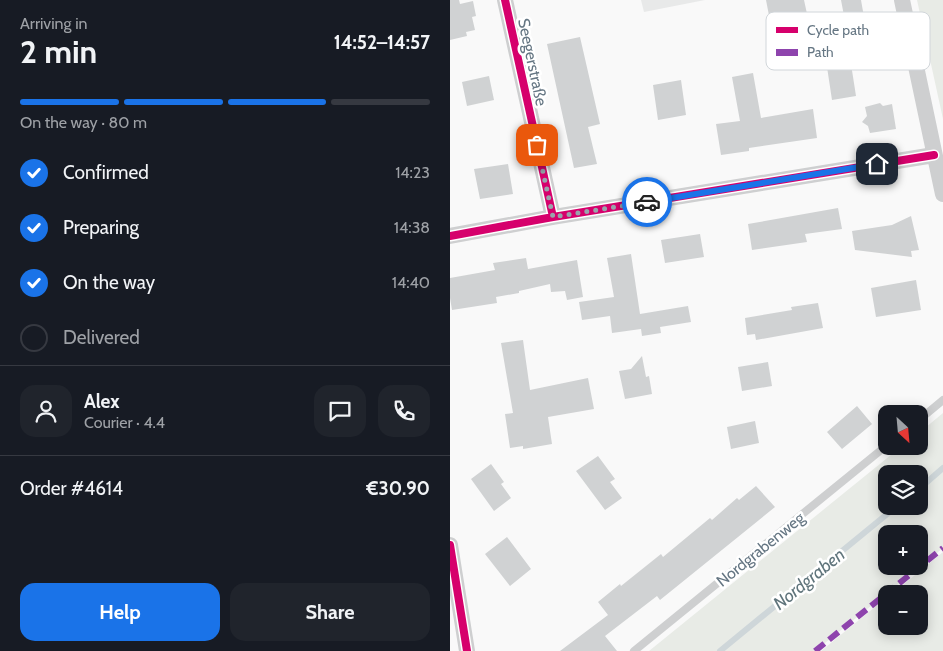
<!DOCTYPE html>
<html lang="en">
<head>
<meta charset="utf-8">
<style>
	:root { --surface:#171b24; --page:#20242c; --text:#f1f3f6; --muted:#9ea1a6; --line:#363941; --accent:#1a73e8 }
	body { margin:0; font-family:Cabin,sans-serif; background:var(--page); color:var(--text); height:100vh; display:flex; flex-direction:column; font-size:19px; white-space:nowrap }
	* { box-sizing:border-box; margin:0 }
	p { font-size:16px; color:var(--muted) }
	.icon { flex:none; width:28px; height:28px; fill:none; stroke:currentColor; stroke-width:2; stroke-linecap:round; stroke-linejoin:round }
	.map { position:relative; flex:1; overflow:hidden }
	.drawer { display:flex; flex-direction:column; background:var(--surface); width:450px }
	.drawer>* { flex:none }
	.needle { width:32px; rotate:154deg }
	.controls { position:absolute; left:428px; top:405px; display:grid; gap:10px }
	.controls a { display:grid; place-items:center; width:50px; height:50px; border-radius:10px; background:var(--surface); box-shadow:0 2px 12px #0003; font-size:25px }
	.pin { position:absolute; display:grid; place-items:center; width:42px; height:42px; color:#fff; margin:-21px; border-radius:10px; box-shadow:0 2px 8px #0006 }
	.courier { position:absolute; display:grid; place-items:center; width:50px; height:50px; margin:-25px; border:4px solid #1a73e8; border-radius:50%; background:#fff; color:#222; box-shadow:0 1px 6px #0007 }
	.headline em { font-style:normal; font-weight:700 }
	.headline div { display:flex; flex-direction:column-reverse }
	.headline { display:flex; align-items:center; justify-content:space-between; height:85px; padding:0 20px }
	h1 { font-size:32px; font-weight:700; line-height:38px }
	.bar { display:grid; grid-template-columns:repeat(4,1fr); gap:8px 5px; align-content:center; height:60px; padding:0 20px }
	.bar i { height:6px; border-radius:4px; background:var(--line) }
	.bar .current { background:var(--accent) }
	.bar p { grid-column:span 4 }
	.line { display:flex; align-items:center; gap:12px; padding:0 20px; border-top:1px solid var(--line) }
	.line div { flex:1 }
	.round { display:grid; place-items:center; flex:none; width:52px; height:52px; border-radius:15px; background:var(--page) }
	ol { padding:0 20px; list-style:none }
	li { display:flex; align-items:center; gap:15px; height:55px }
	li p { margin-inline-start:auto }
	li .icon { padding:5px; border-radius:50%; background:var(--accent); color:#fff; stroke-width:4 }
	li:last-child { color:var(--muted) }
	li i { width:28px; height:28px; border:2px solid var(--line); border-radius:50% }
	.cta { display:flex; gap:10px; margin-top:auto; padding:10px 20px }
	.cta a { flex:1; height:58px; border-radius:15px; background:var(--accent); color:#fff; font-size:20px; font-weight:700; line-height:58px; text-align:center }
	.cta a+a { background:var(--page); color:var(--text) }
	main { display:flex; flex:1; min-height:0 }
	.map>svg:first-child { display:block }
	.built { fill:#e8e9e9 }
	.green { fill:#e8ebe6; fill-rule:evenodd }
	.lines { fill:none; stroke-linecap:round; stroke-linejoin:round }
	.stream { stroke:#ced6d9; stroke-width:6 }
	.building { fill:#d0d2d3 }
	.service { stroke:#cecfd0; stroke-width:8 }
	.minor { stroke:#cecfd0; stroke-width:16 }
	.quiet { stroke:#8e44ad; stroke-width:6; stroke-dasharray:12 6; stroke-linecap:butt }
	.cycleway-casing { stroke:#fff; stroke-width:11 }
	.cycleway { stroke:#d6006c; stroke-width:8 }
	.done { stroke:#99a4ac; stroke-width:5; stroke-dasharray:0 9 }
	.route { stroke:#1a73e8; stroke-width:6 }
	.labels { text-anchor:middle; stroke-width:5; stroke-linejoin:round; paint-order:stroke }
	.street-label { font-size:16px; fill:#657683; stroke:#fff }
	.water-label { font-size:18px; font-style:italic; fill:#60757c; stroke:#fff }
	.key { fill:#fff; stroke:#d1d6da; stroke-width:1 }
	.key-label { font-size:14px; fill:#657683 }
</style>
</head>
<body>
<main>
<section class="drawer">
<div class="headline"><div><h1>2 min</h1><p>Arriving in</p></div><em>14:52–14:57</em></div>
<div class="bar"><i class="current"></i><i class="current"></i><i class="current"></i><i></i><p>On the way · 80 m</p></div>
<ol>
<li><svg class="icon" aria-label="check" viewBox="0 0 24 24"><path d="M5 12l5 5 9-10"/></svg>Confirmed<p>14:23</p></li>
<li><svg class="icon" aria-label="check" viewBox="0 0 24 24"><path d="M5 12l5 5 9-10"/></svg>Preparing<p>14:38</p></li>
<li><svg class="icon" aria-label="check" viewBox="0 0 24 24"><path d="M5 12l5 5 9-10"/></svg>On the way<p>14:40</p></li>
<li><i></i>Delivered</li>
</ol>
<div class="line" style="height:90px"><a class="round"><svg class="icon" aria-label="person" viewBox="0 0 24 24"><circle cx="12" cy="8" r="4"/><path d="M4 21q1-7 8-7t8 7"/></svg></a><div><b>Alex</b><p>Courier · 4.4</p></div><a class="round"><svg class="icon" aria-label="chat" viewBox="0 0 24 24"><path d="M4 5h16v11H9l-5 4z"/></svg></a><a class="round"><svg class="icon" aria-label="phone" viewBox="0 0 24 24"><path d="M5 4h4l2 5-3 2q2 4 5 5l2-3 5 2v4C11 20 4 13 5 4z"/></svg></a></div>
<div class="line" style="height:65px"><div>Order #4614</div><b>€30.90</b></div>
<div class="cta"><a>Help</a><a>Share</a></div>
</section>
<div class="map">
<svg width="493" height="651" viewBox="0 0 493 651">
	<rect width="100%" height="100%" fill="#f9f9f9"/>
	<path class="built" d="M 191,0 L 255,0 L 194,12 Z"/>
	<path class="green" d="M 467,0 L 493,0 L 493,119 Z
		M 493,413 L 493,548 L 365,651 L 199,651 L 452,446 L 469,446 L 469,433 ZM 436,474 L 469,474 L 469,506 L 436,506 ZM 436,534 L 469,534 L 469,566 L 436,566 Z
		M 493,552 L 493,651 L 371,651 L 436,598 L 436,626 L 469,626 L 469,594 L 442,594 Z"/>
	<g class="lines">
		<path class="stream" d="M 469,489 L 493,468
			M 270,651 L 447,506"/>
	</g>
	<path class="building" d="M 0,0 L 9,0 L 10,4 L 23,1 L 26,16 L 22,17 L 25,30 L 16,32 L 17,36 L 0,40 Z
		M 316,0 L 354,0 L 359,23 L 322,31 Z
		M 391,0 L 411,0 L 414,17 L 395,21 Z
		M 130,37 L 150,124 L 138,127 L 147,164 L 124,168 L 97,44 Z
		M 401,64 L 406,96 L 382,100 L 377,67 Z
		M 303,73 L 311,118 L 363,109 L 367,138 L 299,148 L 299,151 L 271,155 L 266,124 L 290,121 L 282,77 Z
		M 39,76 L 44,100 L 17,106 L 12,82 Z
		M 231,80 L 236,115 L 208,120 L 203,85 Z
		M 430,103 L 433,106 L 442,104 L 446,129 L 420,133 L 418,126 L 412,122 L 417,116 L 415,107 Z
		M 58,164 L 63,194 L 30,199 L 24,169 Z
		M 388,208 L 392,229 L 355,234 L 357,242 L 302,250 L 298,224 Z
		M 461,216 L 469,250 L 461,251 L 462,257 L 405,250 L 402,231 L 442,225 Z
		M 250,234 L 254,257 L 215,263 L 211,240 Z
		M 181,254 L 190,314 L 238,306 L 241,322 L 210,327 L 211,333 L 192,336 L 191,329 L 162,333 L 160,316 L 132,320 L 129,302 L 164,297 L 157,258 Z
		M 76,258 L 78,269 L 127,260 L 133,297 L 117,300 L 115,291 L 101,292 L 100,284 L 69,291 L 69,293 L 46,297 L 47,303 L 2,310 L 0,298 L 0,278 L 45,270 L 43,263 Z
		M 466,280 L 471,310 L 426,317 L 421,288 Z
		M 368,303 L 373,328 L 306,340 L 305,334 L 297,335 L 295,318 L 342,310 L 341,307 Z
		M 73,340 L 80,390 L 138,378 L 144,409 L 98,417 L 102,444 L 73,449 L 73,446 L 60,448 L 55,414 L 63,413 L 51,343 Z
		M 192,356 L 196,377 L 199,376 L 202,394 L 175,399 L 169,371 L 181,369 Z
		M 318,362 L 322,386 L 292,391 L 288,367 Z
		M 407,406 L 422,424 L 392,449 L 377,432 Z
		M 305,421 L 309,443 L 281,449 L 277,427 Z
		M 148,456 L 165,479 L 160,482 L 172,498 L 155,510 L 126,471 Z
		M 41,464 L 54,482 L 51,484 L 61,498 L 44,511 L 21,479 Z
		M 306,486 L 325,507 L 210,600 L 207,596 L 155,636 L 167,651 L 110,651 L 158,615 L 148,602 L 170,584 L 171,586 L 211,554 L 213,557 L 260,518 L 262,520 L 287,498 L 289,500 Z
		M 57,537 L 81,569 L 60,586 L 35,554 Z"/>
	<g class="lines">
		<path class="service" d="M 469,420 L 493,400
			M 184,651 L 436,446"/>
		<path class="minor" d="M 55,0 L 103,217
			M 452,0 L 493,194
			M 0,236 L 103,217 L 484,155
			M 0,545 L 17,651"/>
		<path class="quiet" d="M 365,651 L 493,548"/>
		<g class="cycleway-casing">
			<path id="cycleway" d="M 55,0 L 103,217
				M 0,236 L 103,217 L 484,155
				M 0,545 L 17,651"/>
		</g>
		<use href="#cycleway" class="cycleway"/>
	</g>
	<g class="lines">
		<path class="done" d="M 87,145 L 103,217 L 197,202"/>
		<path class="route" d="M 197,202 L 427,164"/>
	</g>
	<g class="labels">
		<g class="street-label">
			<text transform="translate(83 62) rotate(78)" y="6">Seegerstraße</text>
			<text transform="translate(310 549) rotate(-39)" y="6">Nordgrabenweg</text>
		</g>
		<g class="water-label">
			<text transform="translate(359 579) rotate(-39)" y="6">Nordgraben</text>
		</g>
	</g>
	<rect x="316" y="12" width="164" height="58" rx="8" class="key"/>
	<rect x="326" y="27" width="22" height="6" fill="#d6006c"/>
	<rect x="326" y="49" width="22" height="7" fill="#8e44ad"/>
	<g class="key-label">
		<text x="357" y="35">Cycle path</text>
		<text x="357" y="57">Path</text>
	</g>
</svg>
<div class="controls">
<a><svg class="needle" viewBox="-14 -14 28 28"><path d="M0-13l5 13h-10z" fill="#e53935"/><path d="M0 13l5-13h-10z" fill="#9ea1a6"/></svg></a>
<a><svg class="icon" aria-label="layers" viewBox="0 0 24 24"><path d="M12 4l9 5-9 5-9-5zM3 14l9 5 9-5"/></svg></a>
<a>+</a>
<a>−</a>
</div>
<div class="pin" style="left:87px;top:145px;background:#ea580c"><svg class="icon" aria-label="bag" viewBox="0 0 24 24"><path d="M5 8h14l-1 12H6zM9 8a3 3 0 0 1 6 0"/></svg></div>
<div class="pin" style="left:427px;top:164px;background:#1f2937"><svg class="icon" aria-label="home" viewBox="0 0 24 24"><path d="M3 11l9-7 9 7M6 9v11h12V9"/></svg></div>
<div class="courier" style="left:197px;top:202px"><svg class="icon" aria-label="car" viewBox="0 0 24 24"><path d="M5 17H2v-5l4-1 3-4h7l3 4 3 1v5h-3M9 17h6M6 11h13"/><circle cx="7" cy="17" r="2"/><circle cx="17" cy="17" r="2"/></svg></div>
</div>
</main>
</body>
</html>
